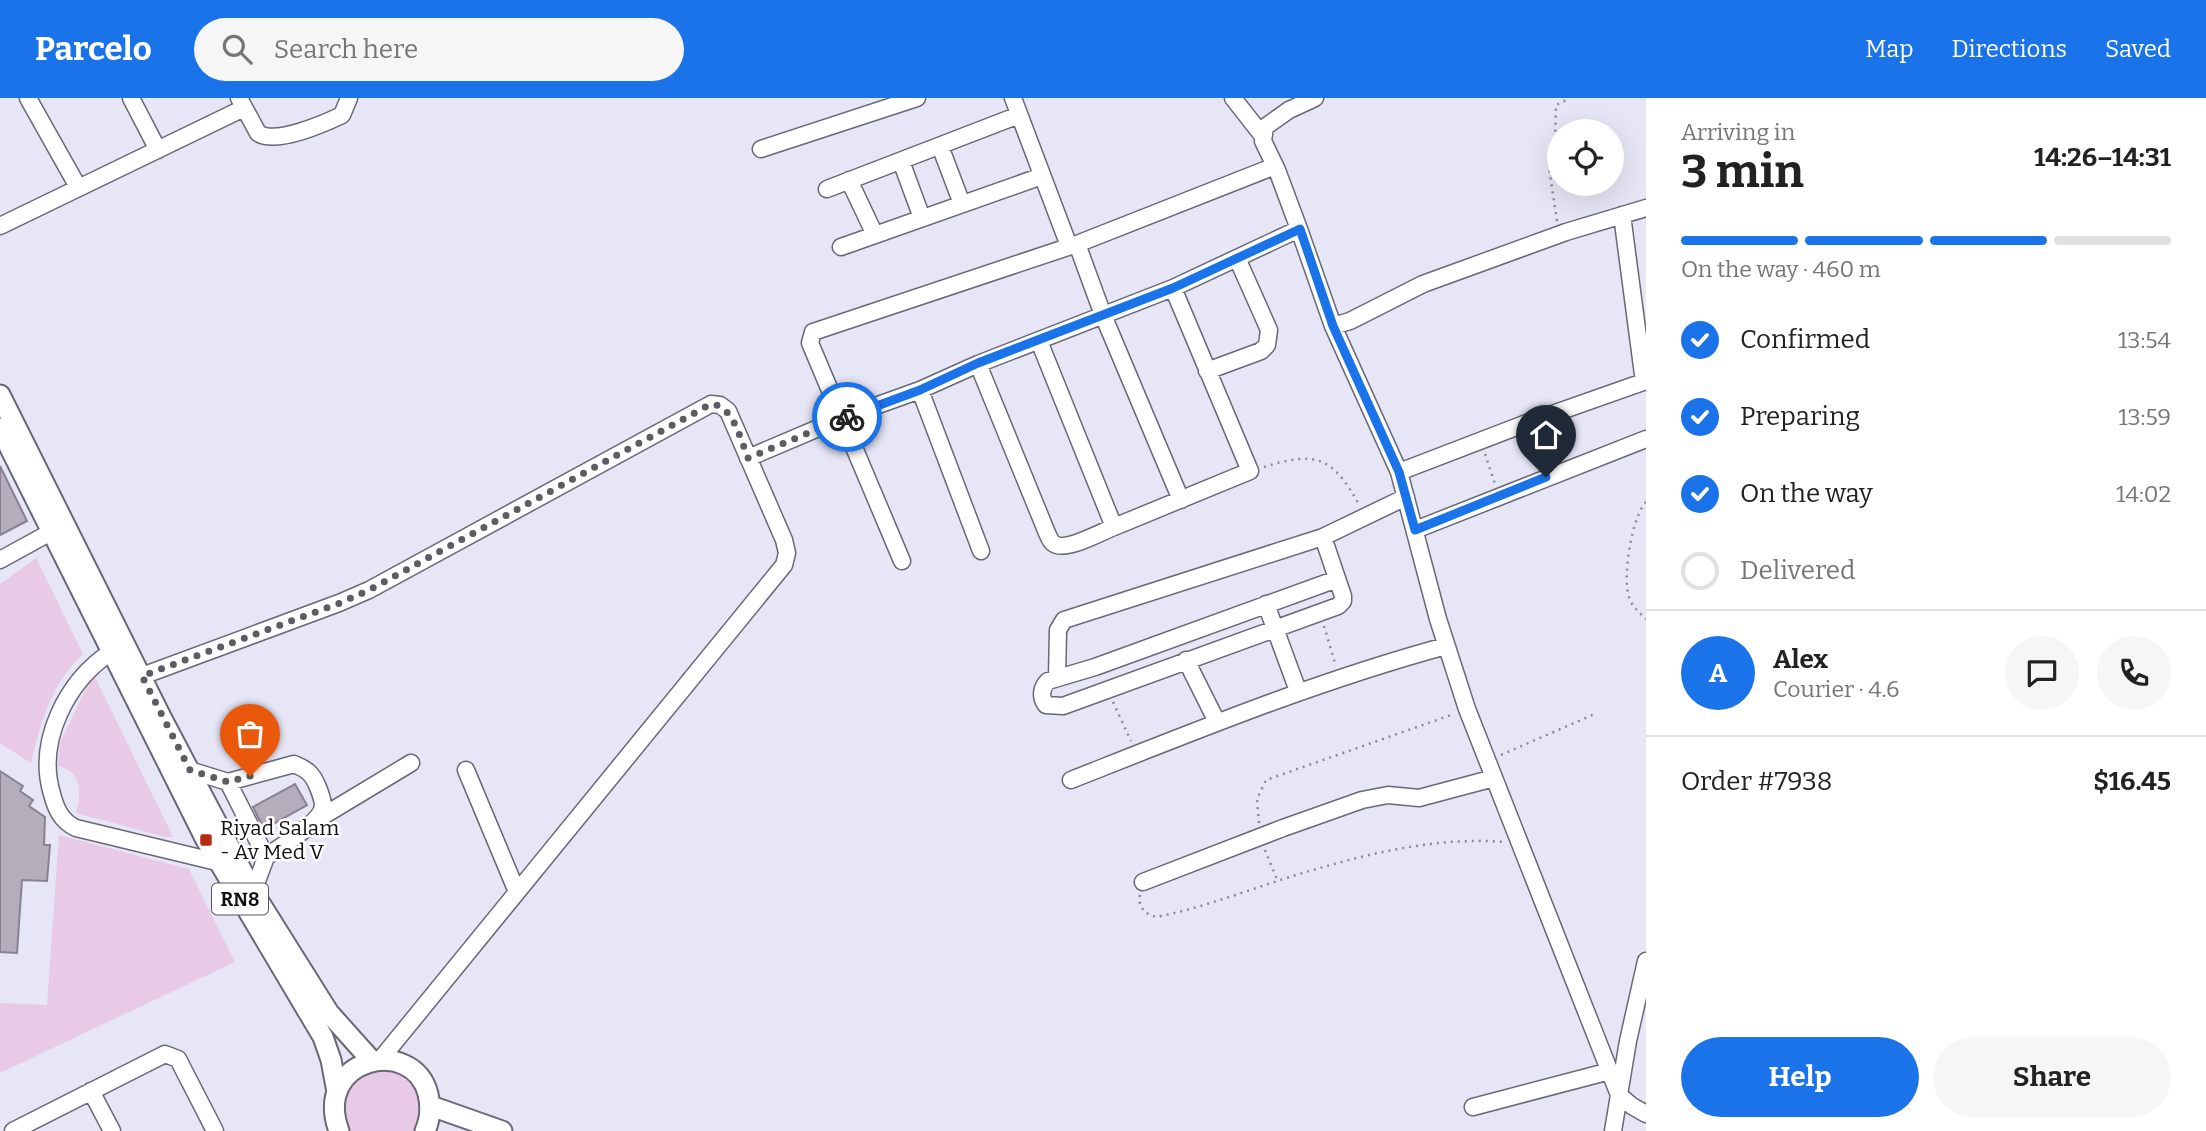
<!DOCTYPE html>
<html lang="en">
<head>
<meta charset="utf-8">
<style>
	:root { --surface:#fff; --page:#f6f6f6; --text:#222; --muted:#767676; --line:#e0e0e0; --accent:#1a73e8 }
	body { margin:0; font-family:Bitter,serif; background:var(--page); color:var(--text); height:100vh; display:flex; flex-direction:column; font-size:26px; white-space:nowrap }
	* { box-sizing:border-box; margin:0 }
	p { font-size:23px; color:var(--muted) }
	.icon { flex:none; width:38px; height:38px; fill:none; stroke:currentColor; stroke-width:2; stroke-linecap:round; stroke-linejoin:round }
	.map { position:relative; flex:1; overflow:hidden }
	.details { display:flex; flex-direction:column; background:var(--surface); width:560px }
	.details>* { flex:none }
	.tools { position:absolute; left:1547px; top:21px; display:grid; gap:14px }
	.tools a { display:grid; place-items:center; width:77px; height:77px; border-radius:50%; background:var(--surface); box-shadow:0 7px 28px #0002; font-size:35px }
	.pin { position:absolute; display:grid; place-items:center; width:60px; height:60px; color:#fff; margin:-72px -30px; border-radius:50% 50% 50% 0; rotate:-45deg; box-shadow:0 0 7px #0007 }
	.pin .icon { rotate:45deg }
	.courier { position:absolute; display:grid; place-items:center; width:70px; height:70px; margin:-35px; border:5px solid #1a73e8; border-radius:50%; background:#fff; color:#222; box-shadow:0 2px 9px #0007 }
	.head em { font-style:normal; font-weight:700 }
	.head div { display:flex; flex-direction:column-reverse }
	.head { display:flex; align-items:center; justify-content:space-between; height:119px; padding:0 35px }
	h1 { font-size:46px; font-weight:700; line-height:52px }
	.bar { display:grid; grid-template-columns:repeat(4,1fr); gap:10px 7px; align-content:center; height:84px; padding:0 35px }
	.bar i { height:9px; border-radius:5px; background:var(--line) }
	.bar .active { background:var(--accent) }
	.bar p { grid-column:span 4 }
	.line { display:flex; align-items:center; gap:18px; padding:0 35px; border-top:2px solid var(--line) }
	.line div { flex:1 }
	.round { display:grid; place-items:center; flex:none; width:74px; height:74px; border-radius:37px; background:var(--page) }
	ol { padding:0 35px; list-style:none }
	li { display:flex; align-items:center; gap:21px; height:77px }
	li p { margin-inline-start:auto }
	li .icon { padding:7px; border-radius:50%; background:var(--accent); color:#fff; stroke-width:4 }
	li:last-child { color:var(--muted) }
	li i { width:38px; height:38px; border:4px solid var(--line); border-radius:50% }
	.action { display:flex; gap:14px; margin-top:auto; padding:14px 35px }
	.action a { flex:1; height:80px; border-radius:42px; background:var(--accent); color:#fff; font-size:28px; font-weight:700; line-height:80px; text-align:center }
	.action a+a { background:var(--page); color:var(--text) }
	header { display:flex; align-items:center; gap:42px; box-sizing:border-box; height:98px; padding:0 35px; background:var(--accent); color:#fff }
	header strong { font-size:33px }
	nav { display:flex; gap:38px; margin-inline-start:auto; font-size:24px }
	.search { width:490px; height:63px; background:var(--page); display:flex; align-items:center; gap:18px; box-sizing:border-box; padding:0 24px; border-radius:38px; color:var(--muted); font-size:26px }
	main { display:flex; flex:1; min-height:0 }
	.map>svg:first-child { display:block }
	.green { fill:#e9cae6 }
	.building { fill:#b4adbb; stroke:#88818f; stroke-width:2 }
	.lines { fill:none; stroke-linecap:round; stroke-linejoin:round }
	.minor-casing { stroke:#686876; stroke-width:19 }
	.major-casing { stroke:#686876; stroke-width:23 }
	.path { stroke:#8a8a95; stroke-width:2.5; stroke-dasharray:2 5; stroke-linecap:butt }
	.minor { stroke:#fff; stroke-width:16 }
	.major { stroke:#fff; stroke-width:19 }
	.done { stroke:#5c5c64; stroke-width:7; stroke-dasharray:0 12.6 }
	.route { stroke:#1a73e8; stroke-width:9 }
	.poi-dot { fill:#b72b0d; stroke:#fff; stroke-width:2.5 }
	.labels { text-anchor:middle; stroke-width:5; stroke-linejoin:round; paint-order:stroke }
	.shield { fill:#fff; stroke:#58585c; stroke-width:2 }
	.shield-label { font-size:19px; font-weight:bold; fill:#111116 }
	.poi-label { font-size:21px; fill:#111116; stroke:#fff; text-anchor:start }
</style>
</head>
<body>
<header>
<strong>Parcelo</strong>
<div class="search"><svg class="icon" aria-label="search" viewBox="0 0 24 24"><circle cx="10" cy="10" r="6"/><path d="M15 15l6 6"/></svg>Search here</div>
<nav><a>Map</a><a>Directions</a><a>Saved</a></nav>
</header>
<main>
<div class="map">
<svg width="1646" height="1033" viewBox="0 0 1646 1033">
	<rect width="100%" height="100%" fill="#e6e6f6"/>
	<path class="green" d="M 36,460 L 83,556 C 51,585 41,625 31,665 L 0,645 L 0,486 Z
		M 95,579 L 173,739 L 165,739 L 76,715 C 82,695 82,674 58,668 L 60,645 L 89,584 Z
		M 59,737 L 189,771 L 235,864 L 0,975 L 0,905 L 47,907 Z
		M 393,971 L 410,979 L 423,1004 L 417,1033 L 350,1033 C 341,1013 342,985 365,974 C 372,971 385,972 393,971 Z"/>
	<path class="building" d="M 0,368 L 27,423 L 0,437 Z
		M 0,673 L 23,688 L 20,693 L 33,702 L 29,708 L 45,719 L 44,747 L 50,747 L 47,783 L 22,782 L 17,855 L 0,854 Z
		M 295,686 L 307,707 L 264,731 L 253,709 Z"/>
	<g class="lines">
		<g class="minor-casing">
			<path id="minor" d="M 28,0 L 78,89
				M 131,0 L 158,52
				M 239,0 L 258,35 C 275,47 323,26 342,17 L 349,0
				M 1013,0 L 1069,148
				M 1233,0 L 1262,37
				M 940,48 L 962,106
				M 761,51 L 917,0
				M 901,63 L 922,120
				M 849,82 L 875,137
				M 827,91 L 1019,17
				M 1622,117 L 1644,284
				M 0,128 L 244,10
				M 1299,131 L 1277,72 L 1263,43 L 1265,29 L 1289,12 L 1315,0
				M 1077,146 L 1103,217 L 1181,402
				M 841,149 L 1042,78
				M 1333,228 L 1350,223 L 1423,186 L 1566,134 L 1646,110
				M 1039,243 L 1114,429 L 1250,373 L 1173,190
				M 978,266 L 1047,435 C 1049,439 1050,443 1053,445 C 1064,455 1101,434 1114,429
				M 1207,273 L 1261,253 L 1267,247 L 1269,232 L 1237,160
				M 920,292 L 981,453
				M 748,360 L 842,320 L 920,292 L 978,266 L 1173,190 L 1299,131 L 1333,228 L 1399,374 L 1438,521 L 1467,611 L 1619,997 L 1632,1008 L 1646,1016
				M 1399,374 L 1524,326 L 1646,283
				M 1415,432 L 1646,341
				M 1323,439 L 1343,498 L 1343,503 L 1338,508 L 1063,608 L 1046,607 C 1040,599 1041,590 1048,583 L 1095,569 L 1337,481
				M 0,462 L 51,434
				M 902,463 L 810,245 L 813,234 L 1077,146 L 1275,68
				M 1266,506 L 1298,593
				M 111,554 C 67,583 36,643 52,696 C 56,711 61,723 76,730 L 217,764
				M 1186,562 L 1217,624
				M 142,578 L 339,505 L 369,492 L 711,306 L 720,307 L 728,313 L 784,442 L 787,455 L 784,467 L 380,962
				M 1057,580 L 1058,532 L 1064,522 L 1323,439 L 1406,399
				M 189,672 L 228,684 L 266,759 L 253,794
				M 466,672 L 517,794
				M 1071,682 C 1195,633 1317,583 1446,548
				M 228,684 L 294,666 C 306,671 312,675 317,687 C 320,694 323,701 323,708 C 321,725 281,748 266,759
				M 318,721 L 411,665
				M 1143,784 L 1283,730 L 1362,702 L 1388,697 L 1419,700 L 1494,680
				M 91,993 L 112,1033
				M 1473,1009 L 1610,973
				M 13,1033 L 165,956 L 178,961 L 215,1033
				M 1613,1033 L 1628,943 L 1646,863"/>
		</g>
		<g class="major-casing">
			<path id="major" d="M 0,297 L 161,619 L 253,794 L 329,915 L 372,963
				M 0,330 L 206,742 L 323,939 L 331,962 L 337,994
				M 431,1008 L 502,1033
				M 339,1033 C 312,960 413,937 428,996 C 431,1009 431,1020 425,1033"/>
		</g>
		<path class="path" d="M 1557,123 L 1549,70 L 1549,61 L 1555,44 L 1556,7 L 1570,0
			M 1530,339 L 1542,368
			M 1485,356 L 1495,386
			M 1264,369 C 1315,353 1332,358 1358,405
			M 1646,404 C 1632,418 1622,480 1629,499 C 1632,509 1639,514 1646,521
			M 1324,528 L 1335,565
			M 1113,604 L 1131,643
			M 1501,657 L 1597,615
			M 1259,725 L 1257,701 L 1266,682 L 1454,616
			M 1265,752 L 1278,784
			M 1140,797 L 1139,803 L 1144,814 L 1156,819 C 1212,808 1265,785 1320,770 C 1378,753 1443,739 1504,744"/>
		<use href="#minor" class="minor"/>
		<use href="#major" class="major"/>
	</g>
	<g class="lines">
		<path class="done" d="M 250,678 L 228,684 L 190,672 L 142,578 L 340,505 L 369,492 L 711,306 C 734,308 740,341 748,360 L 847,319"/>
		<path class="route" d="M 847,319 L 920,292 L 978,265 L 1173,190 L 1300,131 L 1333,228 L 1399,374 L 1415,432 L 1546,379"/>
	</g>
	<rect class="poi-dot" x="199" y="735" width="14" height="14" rx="3.5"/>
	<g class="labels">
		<rect class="shield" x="212" y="785.5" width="56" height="31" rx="5"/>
		<g class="shield-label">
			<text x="240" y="808">RN8</text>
		</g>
		<g class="poi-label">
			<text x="220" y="737">Riyad Salam<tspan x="220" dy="24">- Av Med V</tspan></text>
		</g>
	</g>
</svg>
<div class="tools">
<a><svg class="icon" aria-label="locate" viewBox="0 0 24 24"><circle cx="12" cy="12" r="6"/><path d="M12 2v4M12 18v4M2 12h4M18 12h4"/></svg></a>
</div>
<div class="pin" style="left:250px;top:678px;background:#ea580c"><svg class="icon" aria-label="bag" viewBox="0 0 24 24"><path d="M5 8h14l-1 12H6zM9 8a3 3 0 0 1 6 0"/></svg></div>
<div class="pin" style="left:1546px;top:379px;background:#1f2937"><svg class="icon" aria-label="home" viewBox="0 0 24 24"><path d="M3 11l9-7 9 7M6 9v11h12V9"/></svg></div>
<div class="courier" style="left:847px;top:319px"><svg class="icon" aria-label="bike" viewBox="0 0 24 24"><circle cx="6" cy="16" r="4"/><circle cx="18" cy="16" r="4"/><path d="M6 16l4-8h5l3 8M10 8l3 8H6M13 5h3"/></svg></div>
</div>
<section class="details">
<div class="head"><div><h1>3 min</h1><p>Arriving in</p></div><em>14:26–14:31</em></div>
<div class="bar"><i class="active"></i><i class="active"></i><i class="active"></i><i></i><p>On the way · 460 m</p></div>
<ol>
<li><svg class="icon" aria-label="check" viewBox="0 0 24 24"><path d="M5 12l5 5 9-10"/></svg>Confirmed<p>13:54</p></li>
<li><svg class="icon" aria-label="check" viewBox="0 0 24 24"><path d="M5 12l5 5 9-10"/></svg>Preparing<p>13:59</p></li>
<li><svg class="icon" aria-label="check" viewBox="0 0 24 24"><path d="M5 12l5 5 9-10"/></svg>On the way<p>14:02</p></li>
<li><i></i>Delivered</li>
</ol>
<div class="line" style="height:126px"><b class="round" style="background:var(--accent);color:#fff">A</b><div><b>Alex</b><p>Courier · 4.6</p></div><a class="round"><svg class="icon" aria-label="chat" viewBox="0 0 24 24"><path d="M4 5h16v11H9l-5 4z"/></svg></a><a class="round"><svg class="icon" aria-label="phone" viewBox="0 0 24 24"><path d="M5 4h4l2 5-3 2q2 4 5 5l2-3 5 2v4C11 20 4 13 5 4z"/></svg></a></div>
<div class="line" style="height:91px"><div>Order #7938</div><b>$16.45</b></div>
<div class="action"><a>Help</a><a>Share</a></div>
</section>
</main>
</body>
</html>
